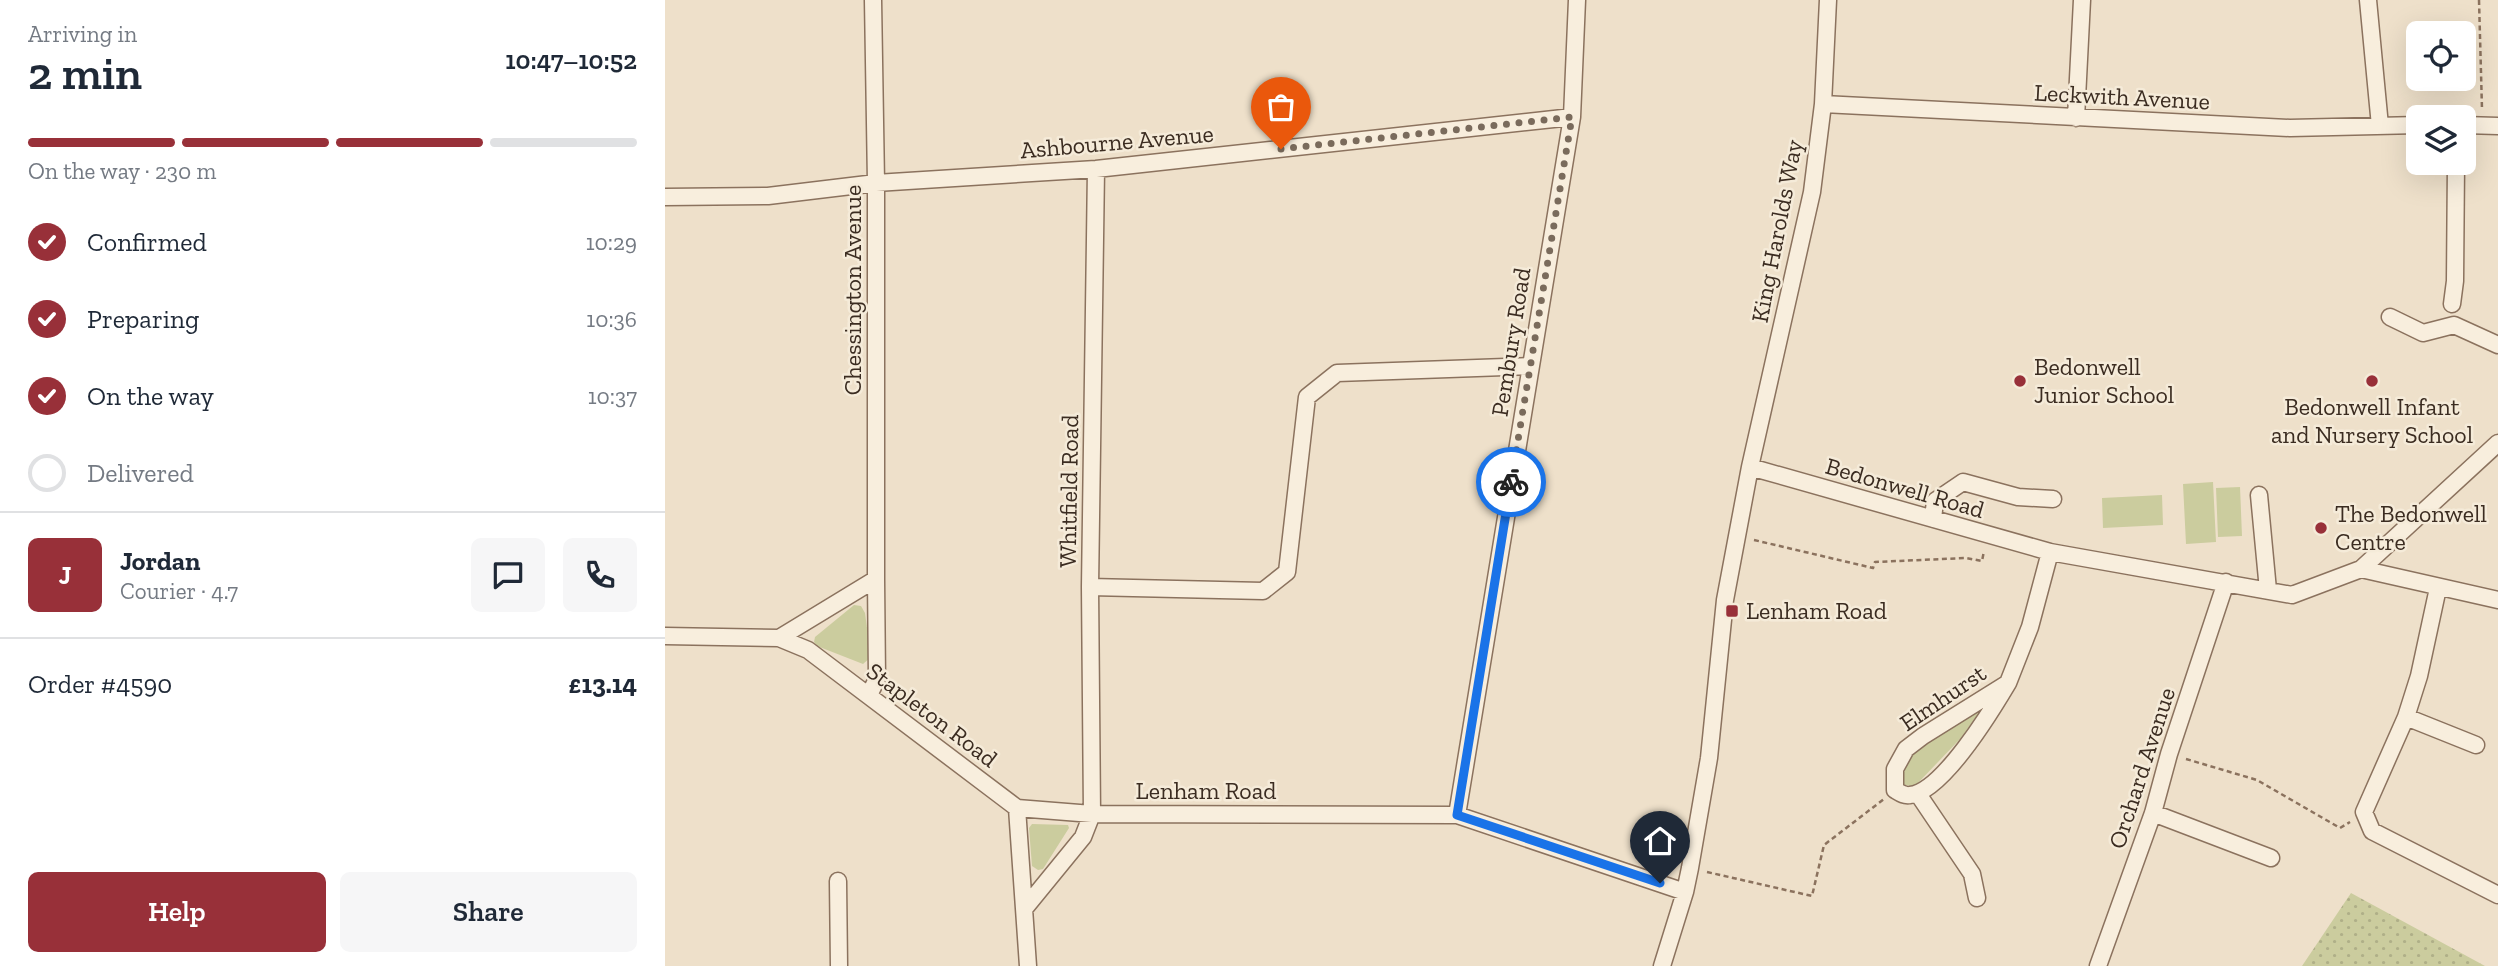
<!DOCTYPE html>
<html lang="en">
<head>
<meta charset="utf-8">
<style>
	:root { --surface:#fff; --page:#f6f6f7; --text:#1f2937; --muted:#747a83; --line:#e0e1e3; --accent:#983039 }
	body { margin:0; font-family:"Zilla Slab",serif; background:var(--page); color:var(--text); height:100vh; display:flex; flex-direction:column; font-size:26px; white-space:nowrap }
	* { box-sizing:border-box; margin:0 }
	p { font-size:23px; color:var(--muted) }
	.icon { flex:none; width:38px; height:38px; fill:none; stroke:currentColor; stroke-width:2; stroke-linecap:round; stroke-linejoin:round }
	.map { position:relative; flex:1; overflow:hidden }
	.sheet { display:flex; flex-direction:column; background:var(--surface); width:665px }
	.sheet>* { flex:none }
	.tools { position:absolute; left:1741px; top:21px; display:grid; gap:14px }
	.tools a { display:grid; place-items:center; width:70px; height:70px; border-radius:10px; background:var(--surface); box-shadow:0 7px 28px #0002; font-size:35px }
	.pin { position:absolute; display:grid; place-items:center; width:60px; height:60px; color:#fff; margin:-72px -30px; border-radius:50% 50% 50% 0; rotate:-45deg; box-shadow:0 0 7px #0007 }
	.pin .icon { rotate:45deg }
	.courier { position:absolute; display:grid; place-items:center; width:70px; height:70px; margin:-35px; border:5px solid #1a73e8; border-radius:50%; background:#fff; color:#222; box-shadow:0 2px 9px #0007 }
	.summary em { font-style:normal; font-weight:600 }
	.summary div { display:flex; flex-direction:column-reverse }
	.summary { display:flex; align-items:center; justify-content:space-between; height:119px; padding:0 28px }
	h1 { font-size:46px; font-weight:600; line-height:52px }
	.bar { display:grid; grid-template-columns:repeat(4,1fr); gap:10px 7px; align-content:center; height:84px; padding:0 28px }
	.bar i { height:9px; border-radius:5px; background:var(--line) }
	.bar .current { background:var(--accent) }
	.bar p { grid-column:span 4 }
	.line { display:flex; align-items:center; gap:18px; padding:0 28px; border-top:2px solid var(--line) }
	.line div { flex:1 }
	.round { display:grid; place-items:center; flex:none; width:74px; height:74px; border-radius:10px; background:var(--page) }
	ol { padding:0 28px; list-style:none }
	li { display:flex; align-items:center; gap:21px; height:77px }
	li p { margin-inline-start:auto }
	li .icon { padding:7px; border-radius:50%; background:var(--accent); color:#fff; stroke-width:4 }
	li:last-child { color:var(--muted) }
	li i { width:38px; height:38px; border:4px solid var(--line); border-radius:50% }
	.button { display:flex; gap:14px; margin-top:auto; padding:14px 28px }
	.button a { flex:1; height:80px; border-radius:10px; background:var(--accent); color:#fff; font-size:28px; font-weight:600; line-height:80px; text-align:center }
	.button a+a { background:var(--page); color:var(--text) }
	main { display:flex; flex:1; min-height:0 }
	.map>svg:first-child { display:block }
	.grass { fill:#cbcc9e }
	.park { fill:url(#park-dots) }
	.lines { fill:none; stroke-linecap:round; stroke-linejoin:round }
	.minor-casing { stroke:#8b725e; stroke-width:19 }
	.path { stroke:#8b725e; stroke-width:2.5; stroke-dasharray:5 3.5; stroke-linecap:butt }
	.minor { stroke:#f8eedd; stroke-width:16 }
	.done { stroke:#7a6b5c; stroke-width:7; stroke-dasharray:0 12.6 }
	.route { stroke:#1a73e8; stroke-width:9 }
	.poi-dot { fill:#983039; stroke:#f5ebd9; stroke-width:2.5 }
	.labels { text-anchor:middle; stroke-width:5; stroke-linejoin:round; paint-order:stroke }
	.street-label { font-size:24px; fill:#3b2c21; stroke:#f5ebd9 }
	.poi-label { font-size:24px; fill:#3b2c21; stroke:#f5ebd9; text-anchor:start }
</style>
</head>
<body>
<main>
<section class="sheet">
<div class="summary"><div><h1>2 min</h1><p>Arriving in</p></div><em>10:47–10:52</em></div>
<div class="bar"><i class="current"></i><i class="current"></i><i class="current"></i><i></i><p>On the way · 230 m</p></div>
<ol>
<li><svg class="icon" aria-label="check" viewBox="0 0 24 24"><path d="M5 12l5 5 9-10"/></svg>Confirmed<p>10:29</p></li>
<li><svg class="icon" aria-label="check" viewBox="0 0 24 24"><path d="M5 12l5 5 9-10"/></svg>Preparing<p>10:36</p></li>
<li><svg class="icon" aria-label="check" viewBox="0 0 24 24"><path d="M5 12l5 5 9-10"/></svg>On the way<p>10:37</p></li>
<li><i></i>Delivered</li>
</ol>
<div class="line" style="height:126px"><b class="round" style="background:var(--accent);color:#fff">J</b><div><b>Jordan</b><p>Courier · 4.7</p></div><a class="round"><svg class="icon" aria-label="chat" viewBox="0 0 24 24"><path d="M4 5h16v11H9l-5 4z"/></svg></a><a class="round"><svg class="icon" aria-label="phone" viewBox="0 0 24 24"><path d="M5 4h4l2 5-3 2q2 4 5 5l2-3 5 2v4C11 20 4 13 5 4z"/></svg></a></div>
<div class="line" style="height:91px"><div>Order #4590</div><b>£13.14</b></div>
<div class="button"><a>Help</a><a>Share</a></div>
</section>
<div class="map">
<svg width="1833" height="966" viewBox="0 0 1833 966">
	<defs>
		<pattern id="park-dots" width="8" height="8" patternUnits="userSpaceOnUse" patternTransform="scale(1.75)"><rect width="8" height="8" fill="#cbcc9e"/><path d="M2 2h.1M6 6h.1" fill="none" stroke="#afaf88" stroke-width="1.8" stroke-linecap="round"/></pattern>
	</defs>
	<rect width="100%" height="100%" fill="#eee0ca"/>
	<path class="grass" d="M 1548,482 L 1551,542 L 1521,544 L 1518,484 Z
		M 1575,487 L 1577,536 L 1553,537 L 1551,488 Z
		M 1497,495 L 1498,525 L 1438,528 L 1437,498 Z
		M 189,605 L 196,606 L 200,613 L 206,657 L 198,664 L 152,646 L 149,642 L 150,637 Z
		M 1320,704 L 1296,738 L 1251,785 C 1219,792 1249,749 1258,742 C 1275,726 1300,716 1320,704 Z
		M 367,824 L 403,825 L 404,828 L 378,869 L 373,870 L 367,866 L 364,828 Z"/>
	<path class="park" d="M 1686,893 L 1820,966 L 1637,966 Z"/>
	<g class="lines">
		<g class="minor-casing">
			<path id="minor" d="M 1703,0 L 1715,126
				M 1158,104 L 1625,128 L 1754,125
				M 1411,118 L 1417,0
				M 1799,125 L 1833,126
				M 0,197 L 103,196 L 211,183 L 431,169 L 907,117
				M 1787,304 L 1790,281 L 1791,163
				M 1725,317 L 1758,333 L 1789,325 L 1833,345
				M 1085,467 L 1385,552 L 1627,595 L 1696,569 L 1833,443
				M 1594,495 L 1603,590
				M 1268,519 L 1270,501 L 1298,482 L 1353,497 L 1388,499
				M 1696,569 L 1833,600
				M 425,587 L 598,591 L 622,572 L 642,397 L 672,373 L 865,366
				M 1773,588 L 1754,676 L 1741,717 L 1699,812 L 1707,831 L 1833,895
				M 0,636 L 114,638 L 143,650 L 352,808 L 363,966
				M 114,638 L 211,579 L 211,183 L 208,0
				M 1343,683 C 1327,710 1277,792 1245,795 C 1239,796 1235,793 1230,790 L 1230,769 L 1241,749 L 1258,736 L 1343,683 L 1365,627 L 1385,552
				M 204,695 L 212,679 L 211,579
				M 1741,717 L 1811,745
				M 1253,794 L 1307,874 L 1312,898
				M 352,808 L 427,814 L 792,815 L 1020,892
				M 1488,813 L 1606,858
				M 792,815 L 907,117 L 912,0
				M 173,881 L 174,966
				M 360,908 L 418,837 L 427,814 L 425,587 L 431,169
				M 997,966 L 1020,892 L 1025,868 L 1044,758 L 1060,600 L 1085,467 L 1147,192 L 1158,104 L 1163,0
				M 1433,966 L 1488,813 L 1504,754 L 1561,582"/>
		</g>
		<path class="path" d="M 1814,0 L 1817,109
			M 1089,540 L 1208,568 L 1210,562 L 1301,558 L 1317,561 L 1319,551
			M 1521,759 L 1592,780 L 1675,828 L 1685,822
			M 1042,872 L 1147,896 L 1159,845 L 1219,799"/>
		<use href="#minor" class="minor"/>
	</g>
	<g class="lines">
		<path class="done" d="M 616,149 L 907,117 L 846,482"/>
		<path class="route" d="M 846,482 L 792,815 L 995,883"/>
	</g>
	<g class="poi-dot">
		<circle cx="1355" cy="381" r="7"/>
		<circle cx="1707" cy="381" r="7"/>
		<circle cx="1656" cy="528" r="7"/>
		<rect x="1060" y="604" width="14" height="14" rx="3.5"/>
	</g>
	<g class="labels">
		<g class="street-label">
			<text transform="translate(1457 97) rotate(3)" y="8">Leckwith Avenue</text>
			<text transform="translate(452 142) rotate(-5)" y="8">Ashbourne Avenue</text>
			<text transform="translate(1112 231) rotate(-79)" y="8">King Harolds Way</text>
			<text transform="translate(188 290) rotate(-90)" y="8">Chessington Avenue</text>
			<text transform="translate(846 342) rotate(-81)" y="8">Pembury Road</text>
			<text transform="translate(1240 488) rotate(16)" y="8">Bedonwell Road</text>
			<text transform="translate(404 491) rotate(-89)" y="8">Whitfield Road</text>
			<text transform="translate(1278 698) rotate(-34)" y="8">Elmhurst</text>
			<text transform="translate(267 715) rotate(37)" y="8">Stapleton Road</text>
			<text transform="translate(1477 768) rotate(-72)" y="8">Orchard Avenue</text>
			<text x="541" y="799">Lenham Road</text>
		</g>
		<g class="poi-label">
			<text x="1369" y="375">Bedonwell<tspan x="1369" dy="28">Junior School</tspan></text>
			<text x="1707" y="415" text-anchor="middle">Bedonwell Infant<tspan x="1707" dy="28">and Nursery School</tspan></text>
			<text x="1670" y="522">The Bedonwell<tspan x="1670" dy="28">Centre</tspan></text>
			<text x="1081" y="619">Lenham Road</text>
		</g>
	</g>
</svg>
<div class="tools">
<a><svg class="icon" aria-label="locate" viewBox="0 0 24 24"><circle cx="12" cy="12" r="6"/><path d="M12 2v4M12 18v4M2 12h4M18 12h4"/></svg></a>
<a><svg class="icon" aria-label="layers" viewBox="0 0 24 24"><path d="M12 4l9 5-9 5-9-5zM3 14l9 5 9-5"/></svg></a>
</div>
<div class="pin" style="left:616px;top:149px;background:#ea580c"><svg class="icon" aria-label="bag" viewBox="0 0 24 24"><path d="M5 8h14l-1 12H6zM9 8a3 3 0 0 1 6 0"/></svg></div>
<div class="pin" style="left:995px;top:883px;background:#1f2937"><svg class="icon" aria-label="home" viewBox="0 0 24 24"><path d="M3 11l9-7 9 7M6 9v11h12V9"/></svg></div>
<div class="courier" style="left:846px;top:482px"><svg class="icon" aria-label="bike" viewBox="0 0 24 24"><circle cx="6" cy="16" r="4"/><circle cx="18" cy="16" r="4"/><path d="M6 16l4-8h5l3 8M10 8l3 8H6M13 5h3"/></svg></div>
</div>
</main>
</body>
</html>
